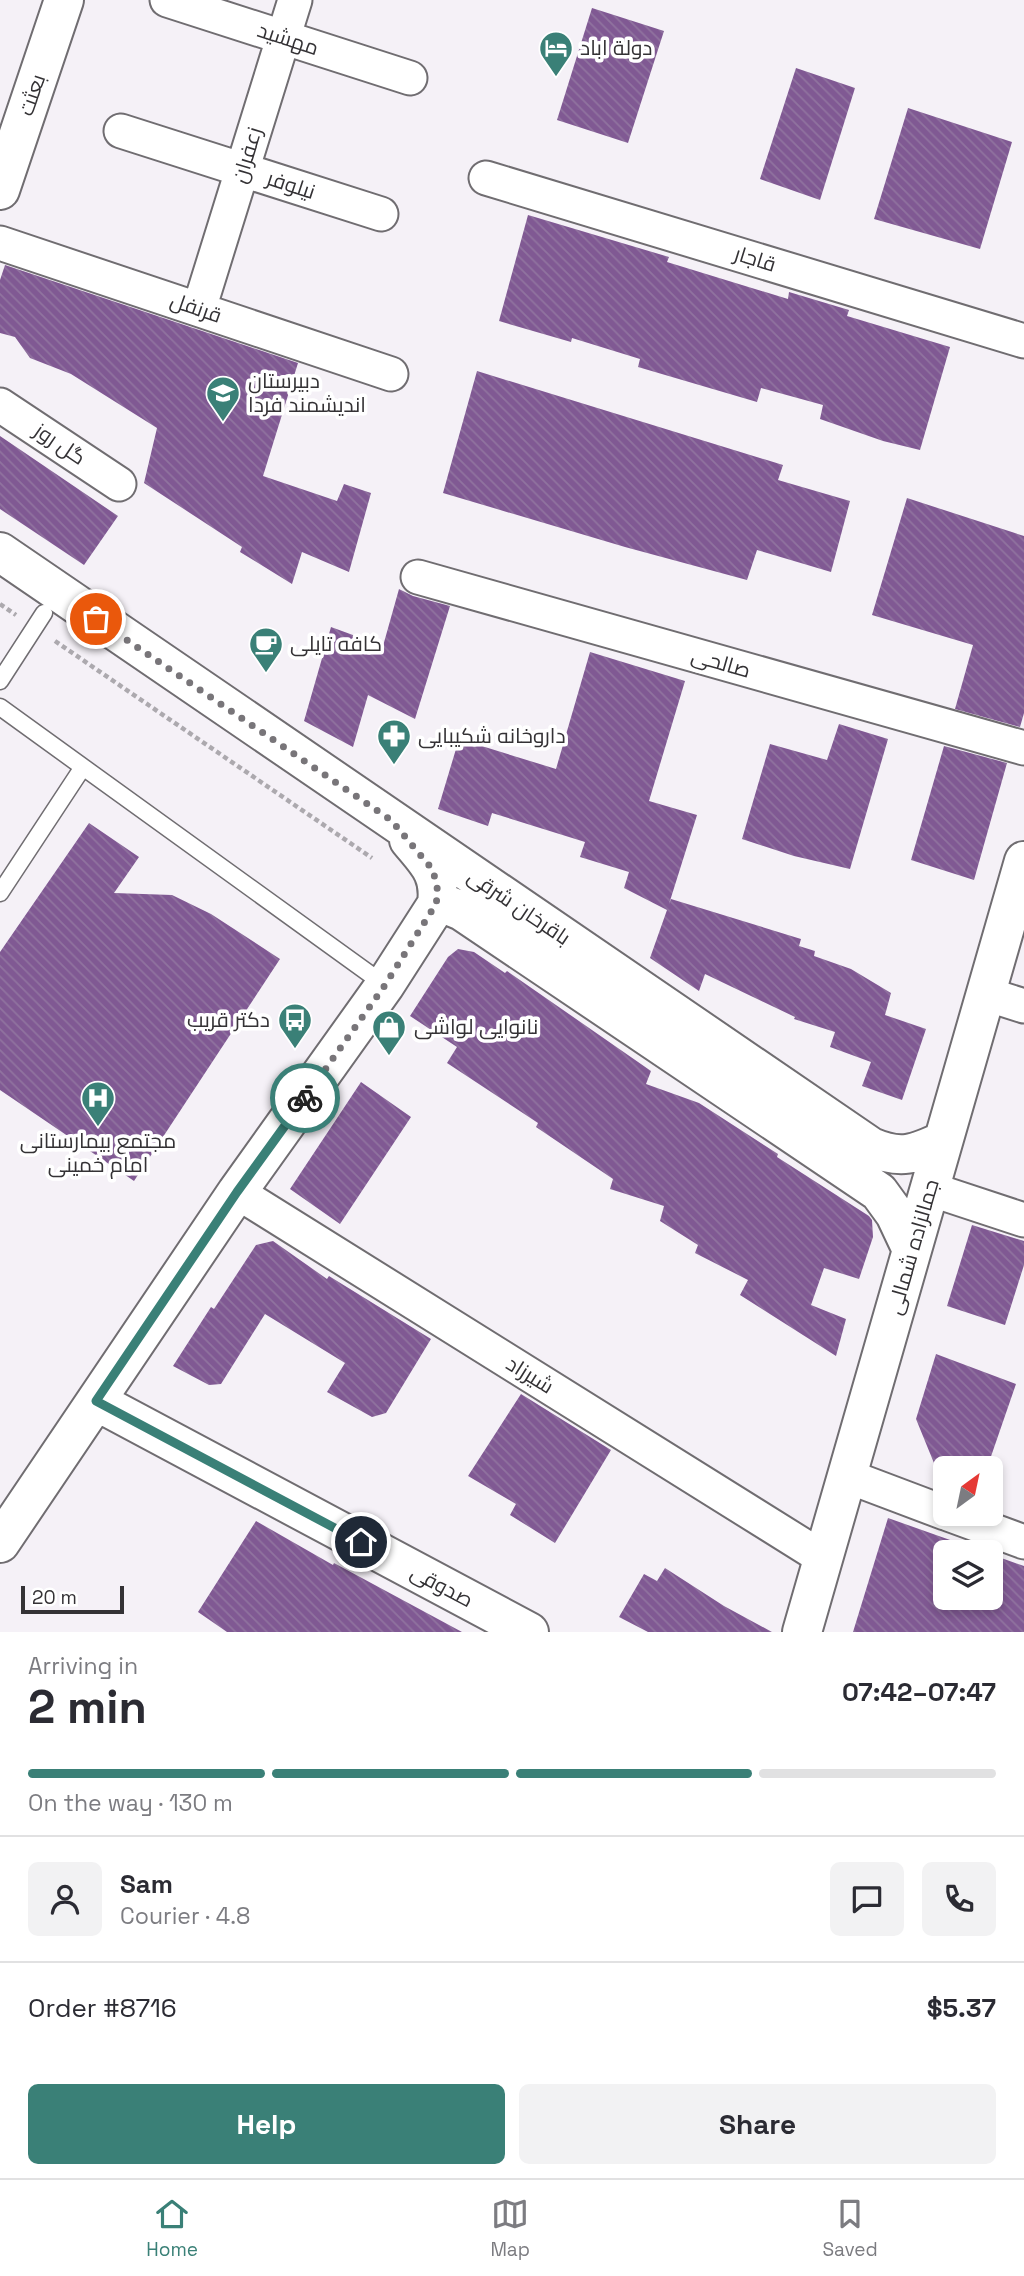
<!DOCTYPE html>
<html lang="en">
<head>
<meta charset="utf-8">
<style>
	:root { --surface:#fff; --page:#f2f2f3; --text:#2b2b33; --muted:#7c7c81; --line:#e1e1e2; --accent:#3a8077 }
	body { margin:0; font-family:"Space Grotesk",Cairo,sans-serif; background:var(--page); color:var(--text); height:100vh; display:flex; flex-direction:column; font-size:26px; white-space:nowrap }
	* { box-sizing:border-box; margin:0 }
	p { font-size:23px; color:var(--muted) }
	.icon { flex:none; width:38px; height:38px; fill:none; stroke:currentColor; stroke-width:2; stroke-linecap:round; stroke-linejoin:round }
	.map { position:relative; height:1632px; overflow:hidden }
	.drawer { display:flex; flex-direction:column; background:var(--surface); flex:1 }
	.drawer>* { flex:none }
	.needle { width:46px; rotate:33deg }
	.tools { position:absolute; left:933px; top:1456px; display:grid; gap:14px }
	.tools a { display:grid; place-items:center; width:70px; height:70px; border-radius:10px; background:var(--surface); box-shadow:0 4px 10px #0003; font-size:35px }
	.scale { position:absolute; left:21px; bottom:18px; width:103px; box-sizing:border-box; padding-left:7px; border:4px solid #343235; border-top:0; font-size:19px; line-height:24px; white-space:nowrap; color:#343235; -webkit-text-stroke:5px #fff; paint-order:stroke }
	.pin { position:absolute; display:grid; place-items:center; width:60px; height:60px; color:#fff; margin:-30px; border:4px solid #fff; border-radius:50%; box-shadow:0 2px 7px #0007 }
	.courier { position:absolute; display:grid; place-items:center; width:70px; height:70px; margin:-35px; border:5px solid #3a8077; border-radius:50%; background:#fff; color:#222; box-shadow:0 2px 9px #0007 }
	.headline em { font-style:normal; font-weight:800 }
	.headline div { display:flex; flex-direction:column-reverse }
	.headline { display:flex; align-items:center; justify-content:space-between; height:119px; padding:0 28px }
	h1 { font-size:46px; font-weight:800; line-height:52px }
	.bar { display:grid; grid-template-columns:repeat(4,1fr); gap:10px 7px; align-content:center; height:84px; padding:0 28px }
	.bar i { height:9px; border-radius:5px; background:var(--line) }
	.bar .on { background:var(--accent) }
	.bar p { grid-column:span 4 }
	.line { display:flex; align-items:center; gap:18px; padding:0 28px; border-top:2px solid var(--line) }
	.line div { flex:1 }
	.round { display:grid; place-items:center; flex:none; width:74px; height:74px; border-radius:10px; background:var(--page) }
	.action { display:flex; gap:14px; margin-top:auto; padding:14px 28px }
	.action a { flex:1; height:80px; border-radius:10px; background:var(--accent); color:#fff; font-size:28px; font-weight:800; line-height:80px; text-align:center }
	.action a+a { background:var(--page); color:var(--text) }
	.tab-bar { display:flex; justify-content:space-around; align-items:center; height:98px; border-top:2px solid var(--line); background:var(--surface); font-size:19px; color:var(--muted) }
	.tab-bar a { display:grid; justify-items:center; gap:4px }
	.tab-bar .on { color:var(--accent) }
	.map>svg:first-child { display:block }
	.building { fill:url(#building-back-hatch) }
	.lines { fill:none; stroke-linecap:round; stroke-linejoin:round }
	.lane-casing { stroke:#706d71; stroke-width:19 }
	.street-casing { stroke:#706d71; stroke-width:37 }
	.secondary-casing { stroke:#706d71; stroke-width:42 }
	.path { stroke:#aca9ae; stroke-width:4.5; stroke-dasharray:5 3.5; stroke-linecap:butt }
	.lane { stroke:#fff; stroke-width:16 }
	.street { stroke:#fff; stroke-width:33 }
	.secondary { stroke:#fff; stroke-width:38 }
	.done { stroke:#787579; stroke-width:7; stroke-dasharray:0 12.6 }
	.route { stroke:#3a8077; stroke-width:9 }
	.labels { text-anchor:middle; stroke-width:7; stroke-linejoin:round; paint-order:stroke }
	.street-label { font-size:21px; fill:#343235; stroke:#fff }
	.poi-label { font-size:21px; fill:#343235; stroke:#fff; text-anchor:start }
</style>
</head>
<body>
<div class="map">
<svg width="1024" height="1632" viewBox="0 0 1024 1632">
	<defs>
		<pattern id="building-back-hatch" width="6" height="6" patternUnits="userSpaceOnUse" patternTransform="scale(1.75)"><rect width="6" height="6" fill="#805993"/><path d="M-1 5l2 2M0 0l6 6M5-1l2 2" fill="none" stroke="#90739f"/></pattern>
	</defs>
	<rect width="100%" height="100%" fill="#f5f1f7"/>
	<path class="building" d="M 592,8 L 664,31 L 628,143 L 557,120 Z
		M 796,68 L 855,88 L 820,200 L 760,179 Z
		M 908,108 L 1012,142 L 980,249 L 874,219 Z
		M 528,215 L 669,257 L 667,262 L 788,299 L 789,292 L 849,310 L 847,316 L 950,347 L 920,450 L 883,441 L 820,419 L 823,405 L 761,388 L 757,402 L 638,367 L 640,359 L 572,338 L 571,342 L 499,321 Z
		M 5,265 L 298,363 L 263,476 L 337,501 L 344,484 L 371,493 L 349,572 L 302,552 L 292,584 L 240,552 L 242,547 L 144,483 L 157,428 L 71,374 L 30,358 L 15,337 L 0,333 L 0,280 Z
		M 477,371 L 783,465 L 778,480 L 850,501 L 831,572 L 757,550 L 747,580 L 625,547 L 443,493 Z
		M 0,436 L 118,516 L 84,565 L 0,509 Z
		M 907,498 L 1024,536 L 1024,713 L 1020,727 L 955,709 L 973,645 L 872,615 Z
		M 399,589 L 413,596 L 450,606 L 415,719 L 368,695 L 353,747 L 304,721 L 331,627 L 383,646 Z
		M 590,652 L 685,681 L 649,801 L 697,815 L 669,904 L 671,899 L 801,939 L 799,946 L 815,951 L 814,956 L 851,969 L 891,993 L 885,1015 L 926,1029 L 902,1100 L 862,1086 L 871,1062 L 830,1047 L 835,1032 L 794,1019 L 795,1017 L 705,974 L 699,991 L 650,958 L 667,910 L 624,888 L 629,872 L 580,857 L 585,842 L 492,813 L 488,826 L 438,809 L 459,739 L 556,769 Z
		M 839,724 L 888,739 L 850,869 L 794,856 L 742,839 L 770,744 L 827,760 Z
		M 944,746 L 1007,763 L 974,880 L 911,860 Z
		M 89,823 L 139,857 L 114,893 L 172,895 L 211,914 L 280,959 L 134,1181 L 0,1090 L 0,952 Z
		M 458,949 L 474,952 L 505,973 L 507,971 L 651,1071 L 646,1084 L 699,1103 L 778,1154 L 777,1157 L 869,1216 L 872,1220 L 873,1237 L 859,1279 L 824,1268 L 811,1305 L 846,1319 L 836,1356 L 740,1295 L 748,1280 L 695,1253 L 698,1245 L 660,1221 L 664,1206 L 610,1189 L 613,1179 L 536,1127 L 538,1123 L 447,1063 L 457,1047 L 410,1016 L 448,957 Z
		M 361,1082 L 411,1117 L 340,1224 L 290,1189 Z
		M 972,1225 L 1024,1241 L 1024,1265 L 1005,1325 L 947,1306 Z
		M 273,1241 L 327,1279 L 329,1276 L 431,1339 L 386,1413 L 372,1417 L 327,1392 L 345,1363 L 265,1314 L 221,1384 L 209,1385 L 173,1366 L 211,1307 L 214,1309 L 256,1245 Z
		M 936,1354 L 1016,1384 L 987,1468 L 936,1468 L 916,1419 Z
		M 521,1394 L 611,1450 L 555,1543 L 510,1515 L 516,1504 L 468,1476 Z
		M 888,1518 L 984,1552 L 945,1552 L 945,1598 L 990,1598 L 990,1554 L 1024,1566 L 1024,1632 L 853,1632 Z
		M 256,1521 L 333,1565 L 334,1563 L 462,1632 L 227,1632 L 198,1612 Z
		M 665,1568 L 724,1606 L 772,1632 L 648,1632 L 619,1617 L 644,1574 L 657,1581 Z"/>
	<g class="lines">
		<g class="lane-casing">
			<path id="lane" d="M 0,681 L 44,613
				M 0,707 L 83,767
				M 0,893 L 83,767 L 385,985"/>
		</g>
		<g class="street-casing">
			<path id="street" d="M 167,0 L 410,78
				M 121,131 L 381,214
				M 486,178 L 1024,341
				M 0,243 L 391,374
				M 199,309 L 295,0
				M 0,405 L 119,484
				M 418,577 L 1024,748
				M 986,994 L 1024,1006
				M 930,1189 L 1024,1220
				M 237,1192 L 823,1558
				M 847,1476 L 945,1513
				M 948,1514 L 1024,1542"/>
		</g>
		<g class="secondary-casing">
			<path id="secondary" d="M 0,190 L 64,0
				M 0,552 L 871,1147 C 901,1160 915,1154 943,1141
				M 437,904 L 445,904 L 462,911 L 879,1192 L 895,1214 L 912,1250
				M 96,1401 L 529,1632
				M 0,1543 L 237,1192 L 385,985 L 437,904 C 441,873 427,862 409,840
				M 802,1632 L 1024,861"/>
		</g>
		<path class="path" d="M 0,604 L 16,615
			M 55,641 L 372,858"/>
		<use href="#lane" class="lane"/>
		<use href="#street" class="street"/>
		<use href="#secondary" class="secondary"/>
	</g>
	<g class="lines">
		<path class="done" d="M 96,619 L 391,820 L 433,870 L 438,892 L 436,904 L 385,985 L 305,1098"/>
		<path class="route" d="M 305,1098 L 237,1192 L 96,1401 L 361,1542"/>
	</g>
	<defs>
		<g id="hotel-pin" transform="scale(1.75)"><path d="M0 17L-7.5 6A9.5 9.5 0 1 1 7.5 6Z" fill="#3a8077" stroke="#fff"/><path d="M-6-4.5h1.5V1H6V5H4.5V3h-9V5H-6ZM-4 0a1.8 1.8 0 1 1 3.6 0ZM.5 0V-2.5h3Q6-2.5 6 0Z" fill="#fff"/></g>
		<g id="school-pin" transform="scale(1.75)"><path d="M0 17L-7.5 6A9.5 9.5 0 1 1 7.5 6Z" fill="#3a8077" stroke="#fff"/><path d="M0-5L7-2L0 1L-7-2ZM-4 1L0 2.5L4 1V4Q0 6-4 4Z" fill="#fff"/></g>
		<g id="cafe-pin" transform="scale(1.75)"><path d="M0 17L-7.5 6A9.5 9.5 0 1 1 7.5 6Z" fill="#3a8077" stroke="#fff"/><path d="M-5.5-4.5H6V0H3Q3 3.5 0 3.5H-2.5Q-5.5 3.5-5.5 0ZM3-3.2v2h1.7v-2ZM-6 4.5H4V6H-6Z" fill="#fff"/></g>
		<g id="pharmacy-pin" transform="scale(1.75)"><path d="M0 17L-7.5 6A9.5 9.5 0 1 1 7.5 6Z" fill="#3a8077" stroke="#fff"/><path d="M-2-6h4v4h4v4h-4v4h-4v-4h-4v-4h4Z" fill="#fff"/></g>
		<g id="bus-pin" transform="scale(1.75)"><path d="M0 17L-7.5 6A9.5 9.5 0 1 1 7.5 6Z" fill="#3a8077" stroke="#fff"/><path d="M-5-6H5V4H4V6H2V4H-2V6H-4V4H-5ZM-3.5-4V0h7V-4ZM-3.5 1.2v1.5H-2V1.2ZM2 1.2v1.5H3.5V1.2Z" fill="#fff"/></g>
		<g id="shop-pin" transform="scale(1.75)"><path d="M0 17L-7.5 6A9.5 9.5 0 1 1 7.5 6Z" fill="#3a8077" stroke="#fff"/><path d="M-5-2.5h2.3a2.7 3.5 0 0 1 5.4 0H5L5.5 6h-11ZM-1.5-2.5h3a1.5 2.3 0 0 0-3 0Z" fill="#fff"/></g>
		<g id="hospital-pin" transform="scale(1.75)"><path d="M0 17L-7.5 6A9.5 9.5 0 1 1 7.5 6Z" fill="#3a8077" stroke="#fff"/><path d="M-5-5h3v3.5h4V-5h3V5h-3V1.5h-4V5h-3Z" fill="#fff"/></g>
	</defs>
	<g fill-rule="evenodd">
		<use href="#hotel-pin" x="556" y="48"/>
		<use href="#school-pin" x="223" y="393"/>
		<use href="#cafe-pin" x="266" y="644"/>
		<use href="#pharmacy-pin" x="394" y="736"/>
		<use href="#bus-pin" x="295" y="1020"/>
		<use href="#shop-pin" x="389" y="1027"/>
		<use href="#hospital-pin" x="98" y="1098"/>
	</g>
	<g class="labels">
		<g class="street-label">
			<text transform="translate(288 39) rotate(18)" y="7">مهشید</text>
			<text transform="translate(32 95) rotate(-71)" y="7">بعثت</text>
			<text transform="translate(247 155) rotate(-73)" y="7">زعفران</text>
			<text transform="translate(291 185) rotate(18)" y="7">نیلوفر</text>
			<text transform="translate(755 259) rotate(17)" y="7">قاجار</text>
			<text transform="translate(196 308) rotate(19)" y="7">قرنفل</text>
			<text transform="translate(60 444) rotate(34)" y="7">گل روز</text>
			<text transform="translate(721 663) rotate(16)" y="7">صالحی</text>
			<text transform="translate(519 907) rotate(34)" y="7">باقرخان شرقی</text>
			<text transform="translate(913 1247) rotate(-74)" y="7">جمالزاده شمالی</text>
			<text transform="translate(530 1375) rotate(32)" y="7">شیرزاد</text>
			<text transform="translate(442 1586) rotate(28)" y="7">صدوقی</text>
		</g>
		<g class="poi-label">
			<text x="580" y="55">دولة اباد</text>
			<text x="248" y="388">دبیرستان<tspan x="248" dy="24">اندیشمند فردا</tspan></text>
			<text x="290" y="651">کافه تایلی</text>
			<text x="418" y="743">داروخانه شکیبایی</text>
			<text x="270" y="1027" text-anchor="end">دکتر قریب</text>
			<text x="414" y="1034">نانوایی لواشی</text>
			<text x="98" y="1148" text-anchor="middle">مجتمع بیمارستانی<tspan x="98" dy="24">امام خمینی</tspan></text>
		</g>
	</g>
</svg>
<div class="tools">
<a><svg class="needle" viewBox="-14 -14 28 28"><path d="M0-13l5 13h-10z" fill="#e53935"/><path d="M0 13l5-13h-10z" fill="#7c7c81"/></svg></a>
<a><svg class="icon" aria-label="layers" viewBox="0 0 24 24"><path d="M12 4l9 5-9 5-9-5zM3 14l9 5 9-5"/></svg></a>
</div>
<div class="scale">20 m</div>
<div class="pin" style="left:96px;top:619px;background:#ea580c"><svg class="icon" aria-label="bag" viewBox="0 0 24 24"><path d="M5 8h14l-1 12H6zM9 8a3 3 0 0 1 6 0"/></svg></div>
<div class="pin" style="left:361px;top:1542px;background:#1f2937"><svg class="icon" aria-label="home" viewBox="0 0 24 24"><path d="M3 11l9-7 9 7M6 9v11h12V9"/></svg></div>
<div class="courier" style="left:305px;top:1098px"><svg class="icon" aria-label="bike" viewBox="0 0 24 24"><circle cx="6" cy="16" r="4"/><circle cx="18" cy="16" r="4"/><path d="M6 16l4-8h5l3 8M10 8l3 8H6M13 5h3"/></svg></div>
</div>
<section class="drawer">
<div class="headline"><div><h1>2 min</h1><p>Arriving in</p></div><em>07:42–07:47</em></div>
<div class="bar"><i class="on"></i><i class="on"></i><i class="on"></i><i></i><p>On the way · 130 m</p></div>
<div class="line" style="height:126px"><a class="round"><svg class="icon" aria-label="person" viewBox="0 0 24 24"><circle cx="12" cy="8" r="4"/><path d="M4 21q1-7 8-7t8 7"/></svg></a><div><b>Sam</b><p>Courier · 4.8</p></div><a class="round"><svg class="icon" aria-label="chat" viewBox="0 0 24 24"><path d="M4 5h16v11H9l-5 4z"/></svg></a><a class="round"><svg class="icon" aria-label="phone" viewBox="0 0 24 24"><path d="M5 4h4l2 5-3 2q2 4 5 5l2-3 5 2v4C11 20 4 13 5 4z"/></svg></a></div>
<div class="line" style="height:91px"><div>Order #8716</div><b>$5.37</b></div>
<div class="action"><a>Help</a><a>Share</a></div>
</section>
<nav class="tab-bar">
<a class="on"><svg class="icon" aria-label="home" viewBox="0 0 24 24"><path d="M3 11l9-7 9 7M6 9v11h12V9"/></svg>Home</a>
<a><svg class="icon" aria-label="map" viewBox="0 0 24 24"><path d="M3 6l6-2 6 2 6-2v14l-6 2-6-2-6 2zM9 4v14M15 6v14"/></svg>Map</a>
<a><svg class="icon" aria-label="saved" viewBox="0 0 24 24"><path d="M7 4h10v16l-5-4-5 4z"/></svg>Saved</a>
</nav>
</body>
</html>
